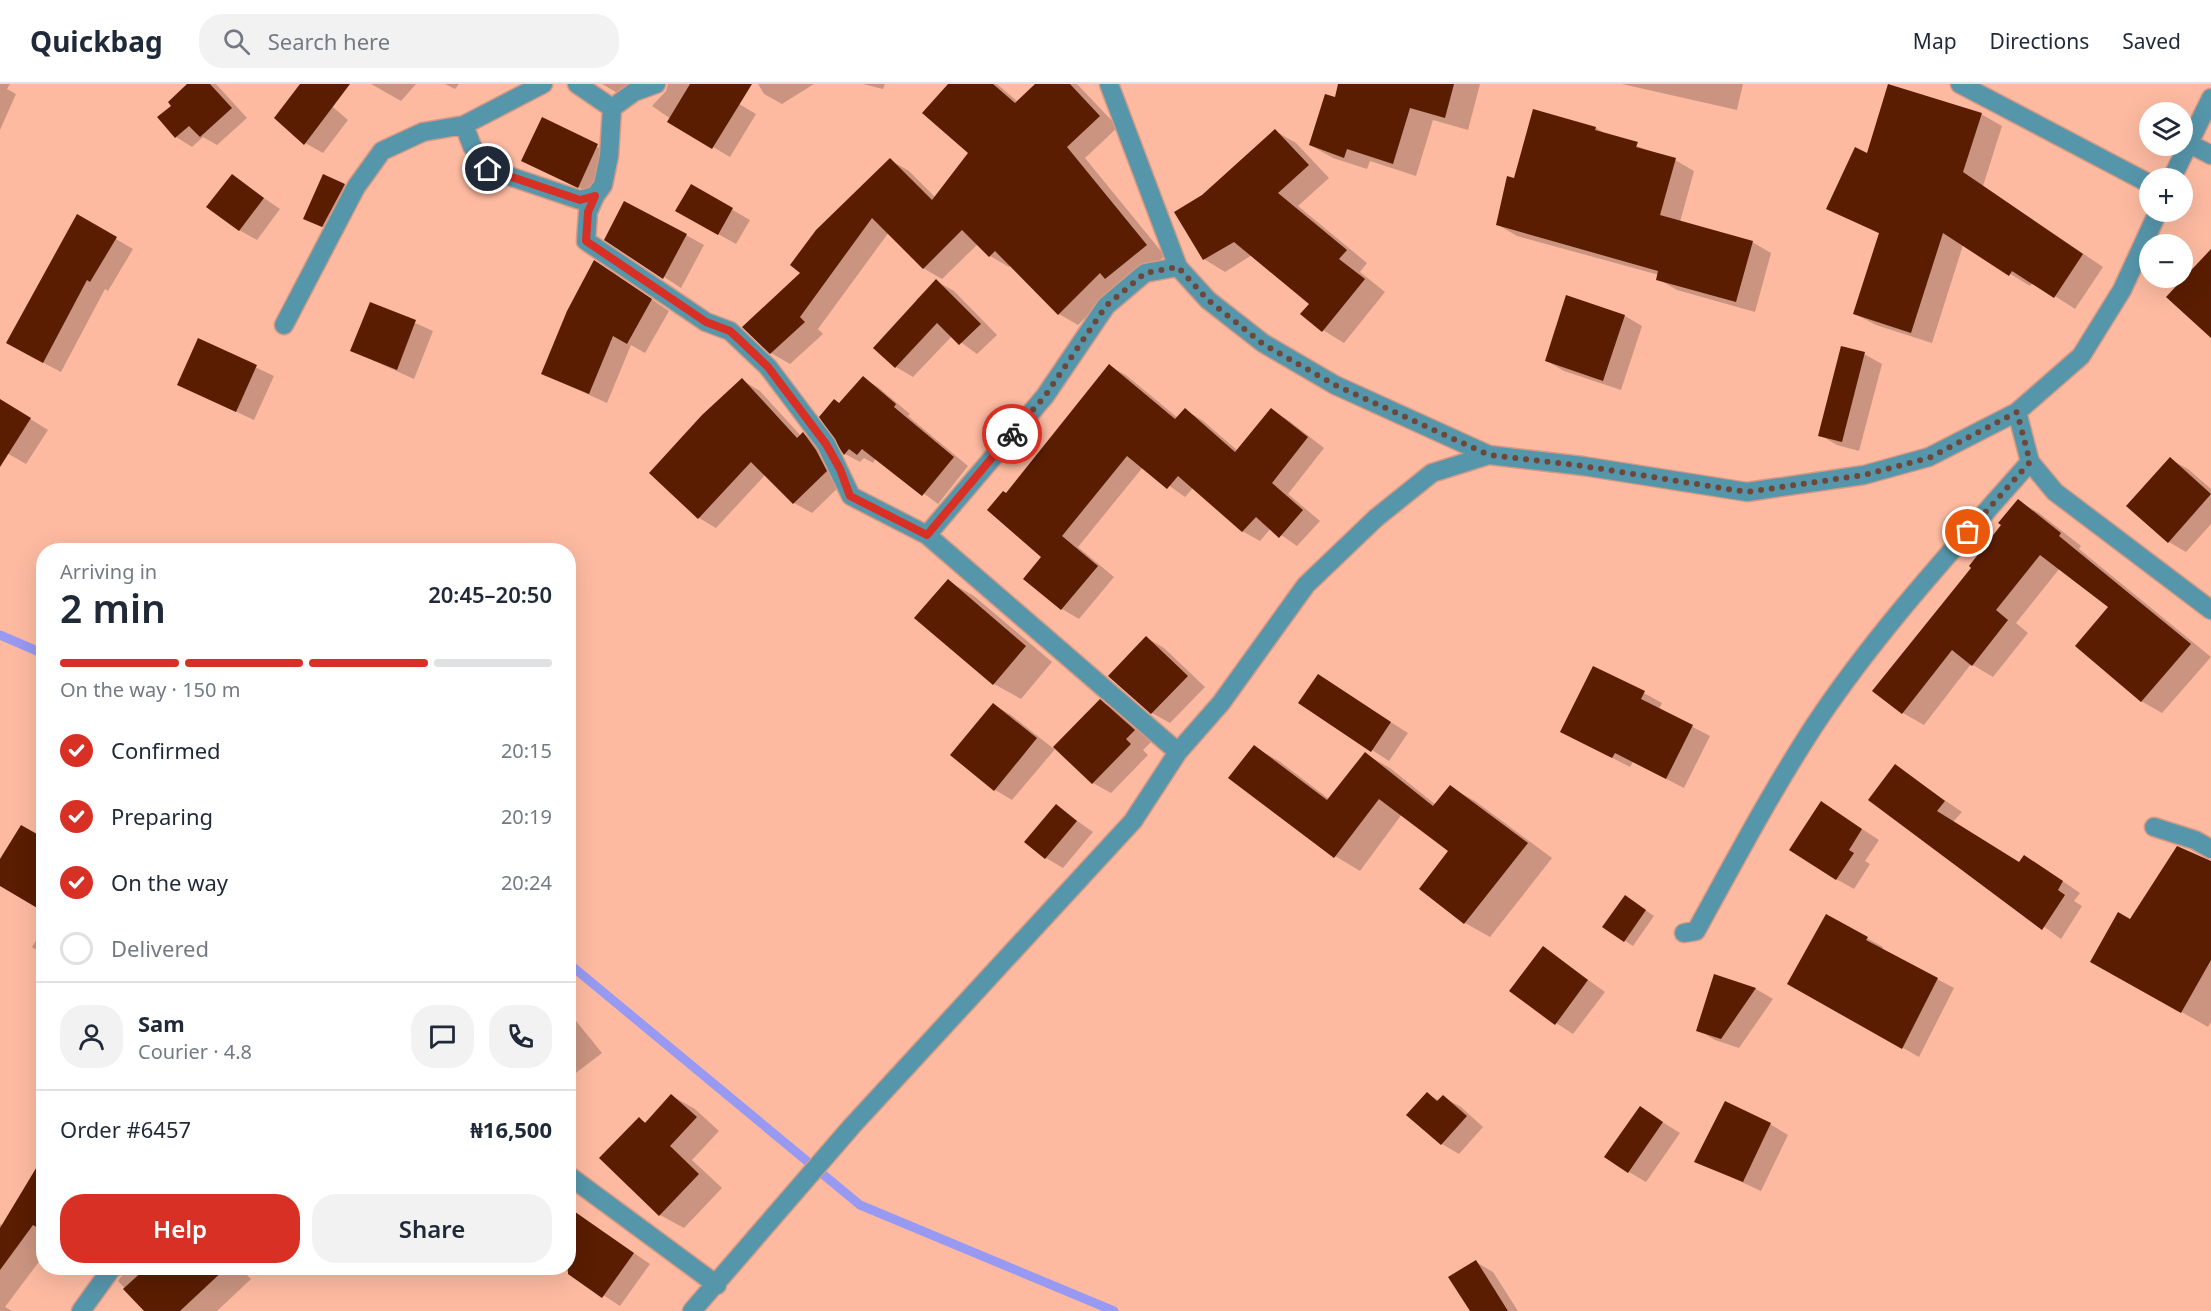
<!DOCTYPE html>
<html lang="en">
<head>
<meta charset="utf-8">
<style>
	:root { --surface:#fff; --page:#f2f2f3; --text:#1f2937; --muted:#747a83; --line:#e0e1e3; --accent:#d93025 }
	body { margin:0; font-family:"Noto Sans",sans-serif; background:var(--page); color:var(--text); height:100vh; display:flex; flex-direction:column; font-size:22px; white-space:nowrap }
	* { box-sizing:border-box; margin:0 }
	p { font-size:20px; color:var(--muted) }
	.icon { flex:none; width:33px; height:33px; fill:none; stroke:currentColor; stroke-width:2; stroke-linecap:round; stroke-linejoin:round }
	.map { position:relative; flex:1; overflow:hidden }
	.drawer { position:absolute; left:36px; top:459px; width:540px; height:732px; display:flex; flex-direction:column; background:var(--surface); border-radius:24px; box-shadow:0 6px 24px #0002 }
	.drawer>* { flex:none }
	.fabs { position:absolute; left:2139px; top:18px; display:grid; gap:12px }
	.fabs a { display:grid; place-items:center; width:54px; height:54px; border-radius:50%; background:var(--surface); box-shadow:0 6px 24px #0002; font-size:30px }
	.pin { position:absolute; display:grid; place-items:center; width:51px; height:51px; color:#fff; margin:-26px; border:3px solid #fff; border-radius:50%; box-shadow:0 2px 6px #0007 }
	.courier { position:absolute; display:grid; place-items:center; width:60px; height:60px; margin:-30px; border:4px solid #d93025; border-radius:50%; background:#fff; color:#222; box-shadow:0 2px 8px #0007 }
	.headline em { font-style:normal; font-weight:600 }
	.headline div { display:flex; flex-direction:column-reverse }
	.headline { display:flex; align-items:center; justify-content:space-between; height:102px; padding:0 24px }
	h1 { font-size:39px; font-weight:600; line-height:45px }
	.bar { display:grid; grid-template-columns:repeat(4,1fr); gap:9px 6px; align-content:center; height:72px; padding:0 24px }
	.bar i { height:8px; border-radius:4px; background:var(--line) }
	.bar .current { background:var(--accent) }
	.bar p { grid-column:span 4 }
	.line { display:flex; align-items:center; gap:15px; padding:0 24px; border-top:2px solid var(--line) }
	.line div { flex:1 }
	.round { display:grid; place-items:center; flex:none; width:63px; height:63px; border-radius:24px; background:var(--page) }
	ol { padding:0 24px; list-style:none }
	li { display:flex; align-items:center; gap:18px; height:66px }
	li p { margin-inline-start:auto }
	li .icon { padding:6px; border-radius:50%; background:var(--accent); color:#fff; stroke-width:4 }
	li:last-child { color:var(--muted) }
	li i { width:33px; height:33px; border:3px solid var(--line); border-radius:50% }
	.action { display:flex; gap:12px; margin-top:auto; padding:12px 24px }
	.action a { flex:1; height:69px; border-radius:24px; background:var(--accent); color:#fff; font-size:24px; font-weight:600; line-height:69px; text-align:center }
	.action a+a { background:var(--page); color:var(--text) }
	header { display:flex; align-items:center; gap:36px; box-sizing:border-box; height:84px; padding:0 30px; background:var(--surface); border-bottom:2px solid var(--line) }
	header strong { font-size:28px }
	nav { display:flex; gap:33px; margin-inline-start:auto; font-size:21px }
	.search { width:420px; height:54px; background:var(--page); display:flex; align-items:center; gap:15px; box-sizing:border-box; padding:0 21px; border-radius:24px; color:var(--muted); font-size:22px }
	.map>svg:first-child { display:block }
	.shadow { fill:#0003 }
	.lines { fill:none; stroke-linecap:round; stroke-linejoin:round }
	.stream { stroke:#9799f2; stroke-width:9 }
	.building { fill:#5a1d01 }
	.minor-casing { stroke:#d59a85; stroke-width:21 }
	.minor { stroke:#5696ab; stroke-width:18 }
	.done { stroke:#6d483a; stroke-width:6; stroke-dasharray:0 10.8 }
	.route { stroke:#d93025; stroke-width:8 }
</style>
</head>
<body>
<header>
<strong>Quickbag</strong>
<div class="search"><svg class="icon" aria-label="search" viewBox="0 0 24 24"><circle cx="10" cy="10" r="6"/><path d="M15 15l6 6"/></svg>Search here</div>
<nav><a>Map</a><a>Directions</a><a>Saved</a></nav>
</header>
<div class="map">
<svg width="2211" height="1227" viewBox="0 0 2211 1227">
	<rect width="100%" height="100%" fill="#fdbaa1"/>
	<path class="shadow" d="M 0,0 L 10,0 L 7,5 L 16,10 L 0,46 Z
		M 189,0 L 216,0 L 247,34 L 217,61 L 203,53 L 192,63 L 176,53 L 173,22 Z
		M 371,0 L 416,0 L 401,17 Z
		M 445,0 L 459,0 L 455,5 Z
		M 602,0 L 629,0 L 621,11 Z
		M 668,0 L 705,0 L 756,30 L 730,73 L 669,37 L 671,35 L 652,22 L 666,7 Z
		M 758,0 L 814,0 L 782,20 L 764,10 Z
		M 863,0 L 885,0 L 883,5 Z
		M 950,0 L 997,0 L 1018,18 L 1037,0 L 1077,0 L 1118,43 L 1085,74 L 1165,172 L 1125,205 L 1118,201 L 1078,241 L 1059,230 L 1011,181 L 1009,183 L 990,172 L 978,160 L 942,195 L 923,184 L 889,148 L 818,245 L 823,250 L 790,280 L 771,269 L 802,189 L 890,76 L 909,87 L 936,114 L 970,69 Z
		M 1340,0 L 1480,0 L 1468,46 L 1433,36 L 1416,92 L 1370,77 L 1367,85 L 1333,74 L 1310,61 L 1336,15 Z
		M 1622,0 L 1743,0 L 1737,26 Z
		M 319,11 L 348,36 L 323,69 L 305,59 L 276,34 Z
		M 1534,27 L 1596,44 L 1609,52 L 1675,76 L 1694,87 L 1680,138 L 1752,158 L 1771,169 L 1755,228 L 1677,206 L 1658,195 L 1659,191 L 1517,152 L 1498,141 L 1515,96 Z
		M 1981,30 L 2002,42 L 1983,102 L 2103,183 L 2075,225 L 2033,198 L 2030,202 L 1963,161 L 1932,259 L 1876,241 L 1855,230 L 1880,150 L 1828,124 L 1868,71 Z
		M 543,35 L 615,72 L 596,112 L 523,76 Z
		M 1275,47 L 1296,59 L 1329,94 L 1298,122 L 1367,179 L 1360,188 L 1385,208 L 1344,259 L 1323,246 L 1311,220 L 1252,171 L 1225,188 L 1204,175 L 1203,112 Z
		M 232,92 L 280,125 L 257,156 L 239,146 Z
		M 344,101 L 362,111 L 340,152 L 305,134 Z
		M 691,102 L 750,136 L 736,160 L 677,127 Z
		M 77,132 L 133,165 L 108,207 L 105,205 L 61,288 L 25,269 Z
		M 686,151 L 704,161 L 681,204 L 606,155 Z
		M 612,188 L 669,227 L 645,269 L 631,261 L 607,319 L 543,290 Z
		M 936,197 L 954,207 L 997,251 L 977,270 L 952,252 L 913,293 L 896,283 L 918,218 L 916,216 Z
		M 1567,213 L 1625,232 L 1642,242 L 1621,306 L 1564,287 L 1547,277 Z
		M 371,219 L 433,247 L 414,295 L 352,267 Z
		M 199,256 L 274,292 L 254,336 L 179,301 Z
		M 1864,270 L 1882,280 L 1859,367 L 1837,361 L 1820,351 Z
		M 1110,282 L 1127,292 L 1178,334 L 1185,326 L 1202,336 L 1238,367 L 1271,326 L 1288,336 L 1324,364 L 1288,410 L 1320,437 L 1297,462 L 1271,444 L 1260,457 L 1242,447 L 1193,404 L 1185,413 L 1143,383 L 1078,463 L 1114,493 L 1079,535 L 1062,525 L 1025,495 L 1043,473 L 1007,411 Z
		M 863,294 L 878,303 L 910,330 L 908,332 L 968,382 L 938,420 L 876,374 L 873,379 L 864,374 L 860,378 L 845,370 L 840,320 Z
		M 742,296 L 760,307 L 801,352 L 803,350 L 821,360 L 844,398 L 812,429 L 794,419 L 766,390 L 716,444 L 699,434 Z
		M 0,316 L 48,346 L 26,380 L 0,365 Z
		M 2170,375 L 2188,385 L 2211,405 L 2211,440 L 2186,468 L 2169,458 Z
		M 2018,417 L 2039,429 L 2081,462 L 2079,465 L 2211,573 L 2162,629 L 2141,617 L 2111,523 L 2060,484 L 2016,539 L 2028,549 L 1993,593 L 1971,580 L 1924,641 L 1903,629 L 1974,484 Z
		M 948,497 L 974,512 L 1052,578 L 1021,615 L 994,600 L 916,534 Z
		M 1147,554 L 1164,564 L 1205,603 L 1170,639 L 1152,629 Z
		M 1318,592 L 1408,649 L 1389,677 L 1372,666 Z
		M 1644,609 L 1662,619 L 1659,625 L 1710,652 L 1684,704 L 1633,678 L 1630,683 L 1562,648 Z
		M 1100,617 L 1118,627 L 1152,657 L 1143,666 L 1148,671 L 1111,709 L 1093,699 L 1056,664 L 1012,716 L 995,706 L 994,621 L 1011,631 L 1054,665 Z
		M 1254,663 L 1279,677 L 1329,715 L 1365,670 L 1390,684 L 1436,721 L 1450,703 L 1475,717 L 1552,774 L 1490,853 L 1465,839 L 1421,804 L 1450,766 L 1402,730 L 1360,787 L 1335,772 Z
		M 1895,682 L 1962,728 L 1953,738 L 2020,780 L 2042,783 L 2080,809 L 2074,817 L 2082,822 L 2061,855 L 1870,716 Z
		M 1822,719 L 1879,756 L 1865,777 L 1870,780 L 1854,805 L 1836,795 Z
		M 1056,722 L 1093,748 L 1063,784 L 1046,774 Z
		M 2211,779 L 2211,938 L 2208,943 L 2092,877 L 2130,837 Z
		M 1634,818 L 1654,832 L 1633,862 L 1604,843 Z
		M 1827,832 L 1883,863 L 1882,866 L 1954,904 L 1919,973 L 1789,899 Z
		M 44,844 L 44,871 L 32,863 Z
		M 1544,864 L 1605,908 L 1573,950 L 1556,939 Z
		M 1715,892 L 1756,905 L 1773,915 L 1739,964 L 1715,956 L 1698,946 Z
		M 568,927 L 602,969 L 568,995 Z
		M 1427,1010 L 1440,1017 L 1443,1013 L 1461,1023 L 1483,1043 L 1459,1070 L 1442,1060 Z
		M 672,1012 L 695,1025 L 719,1047 L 692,1076 L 722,1104 L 684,1144 L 660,1131 L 639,1035 L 647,1039 Z
		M 1640,1024 L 1680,1049 L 1646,1098 L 1629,1088 Z
		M 1770,1040 L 1788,1051 L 1761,1107 L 1696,1077 Z
		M 44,1074 L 44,1171 L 5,1223 L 12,1227 L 0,1227 L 0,1140 L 3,1142 Z
		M 568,1124 L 650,1180 L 620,1222 L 562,1184 L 568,1184 Z
		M 1476,1178 L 1493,1188 L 1518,1227 L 1471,1227 Z
		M 100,1184 L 240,1184 L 251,1195 L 217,1227 L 146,1227 L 118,1197 L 123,1190 L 117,1194 Z"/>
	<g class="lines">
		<path class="stream" d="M 0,551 L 44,570
			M 568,879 L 860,1121 L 1114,1227"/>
	</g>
	<path class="building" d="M 187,0 L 210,0 L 232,24 L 200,53 L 189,42 L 175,54 L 157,33 L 171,22 L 168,18 Z
		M 300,0 L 350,0 L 304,61 L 274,34 Z
		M 690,0 L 752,0 L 712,65 L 667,38 Z
		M 948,0 L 993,0 L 1015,19 L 1035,0 L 1070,0 L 1100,32 L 1067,63 L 1147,161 L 1105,195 L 1100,189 L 1058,231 L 995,167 L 989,173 L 962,146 L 923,185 L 872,134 L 800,233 L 805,238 L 770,270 L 742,243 L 800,189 L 790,181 L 816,146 L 890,74 L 932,116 L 968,69 L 922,29 Z
		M 1338,0 L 1454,0 L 1445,34 L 1410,24 L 1393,80 L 1347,65 L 1344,74 L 1309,61 L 1325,10 L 1335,13 Z
		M 1888,0 L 1982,29 L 1963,88 L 2083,170 L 2054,214 L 2012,187 L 2009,192 L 1943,149 L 1911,249 L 1853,230 L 1879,149 L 1826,125 L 1855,63 L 1867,69 Z
		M 1533,25 L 1596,43 L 1595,46 L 1638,58 L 1636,63 L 1676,74 L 1660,131 L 1753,157 L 1736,218 L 1656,196 L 1658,187 L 1496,141 L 1507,92 L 1514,94 Z
		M 542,33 L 598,60 L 578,104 L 521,77 Z
		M 1275,45 L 1309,81 L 1278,109 L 1347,166 L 1339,175 L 1365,195 L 1322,248 L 1300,230 L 1309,220 L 1234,158 L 1203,176 L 1174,128 L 1202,111 Z
		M 232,90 L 264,114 L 239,147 L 206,123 Z
		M 323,90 L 345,100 L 322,143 L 303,135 Z
		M 691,100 L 733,124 L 718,151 L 675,127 Z
		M 624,117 L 687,150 L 663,195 L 604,156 Z
		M 77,130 L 117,153 L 90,198 L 87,196 L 43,279 L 6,259 Z
		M 2211,165 L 2211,254 L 2166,213 Z
		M 594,176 L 652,215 L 627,260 L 613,252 L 589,310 L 541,290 L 567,227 Z
		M 936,195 L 981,240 L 959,261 L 937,239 L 895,284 L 873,264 Z
		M 1566,211 L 1625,231 L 1603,297 L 1545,277 Z
		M 370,218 L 416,236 L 397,286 L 350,267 Z
		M 198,254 L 257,281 L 236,328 L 177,301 Z
		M 1841,262 L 1865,268 L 1842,358 L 1818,352 Z
		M 1109,280 L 1175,335 L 1185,324 L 1235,368 L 1271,324 L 1308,353 L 1272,399 L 1303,426 L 1279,454 L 1256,433 L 1242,448 L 1178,392 L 1167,405 L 1127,372 L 1062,452 L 1098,482 L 1061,526 L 1023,495 L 1041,473 L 987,426 L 1003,407 L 1006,409 Z
		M 863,292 L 896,320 L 894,323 L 954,373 L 922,412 L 862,365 L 857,371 L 849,365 L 844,371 L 819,333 L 834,315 L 839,319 Z
		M 742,294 L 797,354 L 803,348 L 816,366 L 827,387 L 793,420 L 751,378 L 698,435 L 649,389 L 702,331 Z
		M 0,315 L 31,334 L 0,383 Z
		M 2170,373 L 2211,410 L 2168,459 L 2126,422 Z
		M 2018,415 L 2061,449 L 2059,452 L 2191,560 L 2141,618 L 2075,562 L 2108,523 L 2040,471 L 1996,526 L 2008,536 L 1972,582 L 1952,566 L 1902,630 L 1872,607 L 1971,484 L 1969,482 L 2001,441 L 1998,439 Z
		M 948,495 L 1026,562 L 993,601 L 914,534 Z
		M 1146,552 L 1188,592 L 1151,630 L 1108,592 Z
		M 1593,582 L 1645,607 L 1641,615 L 1693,641 L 1666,695 L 1615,669 L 1612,674 L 1560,648 Z
		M 1318,590 L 1391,638 L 1371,668 L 1298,619 Z
		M 1100,615 L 1135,646 L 1126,655 L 1131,660 L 1092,700 L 1053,663 Z
		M 993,619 L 1037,654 L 994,707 L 950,671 Z
		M 1254,661 L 1327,716 L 1365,668 L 1433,722 L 1450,701 L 1528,759 L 1464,840 L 1419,805 L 1448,767 L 1379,715 L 1334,774 L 1228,694 Z
		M 1895,680 L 1945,717 L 1937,727 L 2019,778 L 2024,771 L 2063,797 L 2058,806 L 2065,811 L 2042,846 L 1868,716 Z
		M 1821,717 L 1862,745 L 1849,766 L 1854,769 L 1836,796 L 1789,766 Z
		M 1056,720 L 1077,737 L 1045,775 L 1024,758 Z
		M 21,741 L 44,754 L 44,828 L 0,802 L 0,775 Z
		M 2177,762 L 2211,777 L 2211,876 L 2181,929 L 2090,878 L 2118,828 L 2130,835 Z
		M 1625,811 L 1646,826 L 1624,858 L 1602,843 Z
		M 1826,830 L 1868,853 L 1866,856 L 1938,894 L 1902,965 L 1787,900 Z
		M 1543,862 L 1588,896 L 1555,941 L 1509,907 Z
		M 1714,890 L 1756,904 L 1721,955 L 1696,947 Z
		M 1427,1008 L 1437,1017 L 1443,1011 L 1467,1032 L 1441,1061 L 1406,1031 Z
		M 671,1010 L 697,1033 L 670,1062 L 699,1090 L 659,1132 L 599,1074 L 639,1033 L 645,1039 Z
		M 1725,1017 L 1771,1039 L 1743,1098 L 1694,1078 Z
		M 1640,1022 L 1663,1038 L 1628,1089 L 1604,1073 Z
		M 44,1071 L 44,1148 L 33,1141 L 0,1186 L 0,1144 Z
		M 568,1123 L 634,1169 L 602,1214 L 568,1190 Z
		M 1476,1176 L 1508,1227 L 1470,1227 L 1448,1193 Z
		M 146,1184 L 226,1184 L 180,1227 L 144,1227 L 123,1205 Z"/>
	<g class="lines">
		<g class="minor-casing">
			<path id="minor" d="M 577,0 L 612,24
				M 1109,0 L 1178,183 L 1208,216 L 1263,259 L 1335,301 L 1489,371
				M 1960,0 L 2150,100
				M 612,24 L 609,72 L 603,101 L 595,112 L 588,128 L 586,157 L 706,238 L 730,247 L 768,283 L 826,360 L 851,412 L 927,451 L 1178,668
				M 612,24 L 634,8 L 656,0
				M 464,41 L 472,62 L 488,85 L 580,116 L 595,112
				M 2188,59 L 2211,71
				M 2172,94 L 2211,14
				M 284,241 L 356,103 L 382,67 L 423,48 L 464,41 L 543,0
				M 2017,328 L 2030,378 L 2055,408 L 2211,526
				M 927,451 L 1045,312 L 1106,222 L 1145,189 L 1178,183
				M 2154,743 L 2195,756 L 2211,765
				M 1684,849 L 1696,847 C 1734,778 1771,708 1814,642 C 1877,547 1955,463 2030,378
				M 568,1091 L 717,1201
				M 81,1227 L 112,1184
				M 692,1227 L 852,1042 L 1133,737 L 1178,668 L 1221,619 L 1306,501 L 1376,434 L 1432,389 L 1489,371 L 1583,382 L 1747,408 L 1864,391 L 1929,373 L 2017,328 L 2081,272 L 2122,206 L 2158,128"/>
		</g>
		<use href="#minor" class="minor"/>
	</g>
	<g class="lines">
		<path class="done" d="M 1012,350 L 1045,312 L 1106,222 L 1145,189 L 1178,183 L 1208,216 L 1263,260 L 1335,301 L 1489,371 L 1583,382 L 1747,408 L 1864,391 L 1929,374 L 2017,328 L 2030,378 L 1968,448"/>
		<path class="route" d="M 488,85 L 580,116 L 595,112 L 588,128 L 586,157 L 706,238 L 730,247 L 743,259 L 768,283 L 826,360 L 840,385 L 850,412 L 927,451 L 1012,350"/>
	</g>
</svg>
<div class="fabs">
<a><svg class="icon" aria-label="layers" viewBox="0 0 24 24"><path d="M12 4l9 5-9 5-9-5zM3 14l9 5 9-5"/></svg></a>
<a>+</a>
<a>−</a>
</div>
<div class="pin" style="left:1968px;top:448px;background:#ea580c"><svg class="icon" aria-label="bag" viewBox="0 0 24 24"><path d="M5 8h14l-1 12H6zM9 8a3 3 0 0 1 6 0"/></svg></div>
<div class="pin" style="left:488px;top:85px;background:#1f2937"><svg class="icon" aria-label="home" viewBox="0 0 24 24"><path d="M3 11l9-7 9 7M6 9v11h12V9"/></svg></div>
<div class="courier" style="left:1012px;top:350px"><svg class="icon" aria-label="bike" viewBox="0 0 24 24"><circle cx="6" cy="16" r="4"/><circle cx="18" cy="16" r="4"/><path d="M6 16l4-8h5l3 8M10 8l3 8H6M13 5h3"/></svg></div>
<section class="drawer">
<div class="headline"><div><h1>2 min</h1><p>Arriving in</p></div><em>20:45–20:50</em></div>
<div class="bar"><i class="current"></i><i class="current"></i><i class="current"></i><i></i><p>On the way · 150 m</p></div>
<ol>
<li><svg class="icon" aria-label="check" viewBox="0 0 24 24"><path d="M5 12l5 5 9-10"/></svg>Confirmed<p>20:15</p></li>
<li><svg class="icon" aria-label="check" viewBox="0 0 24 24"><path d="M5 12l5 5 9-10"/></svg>Preparing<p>20:19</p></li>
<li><svg class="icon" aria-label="check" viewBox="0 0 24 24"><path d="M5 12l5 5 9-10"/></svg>On the way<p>20:24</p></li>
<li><i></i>Delivered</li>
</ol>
<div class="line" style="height:108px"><a class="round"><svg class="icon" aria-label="person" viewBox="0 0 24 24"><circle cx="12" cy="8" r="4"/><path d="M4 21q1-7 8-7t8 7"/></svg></a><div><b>Sam</b><p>Courier · 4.8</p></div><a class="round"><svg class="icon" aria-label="chat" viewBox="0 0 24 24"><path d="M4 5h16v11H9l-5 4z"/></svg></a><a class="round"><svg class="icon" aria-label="phone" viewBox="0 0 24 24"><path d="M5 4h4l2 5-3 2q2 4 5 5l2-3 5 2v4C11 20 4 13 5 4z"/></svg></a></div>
<div class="line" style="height:78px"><div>Order #6457</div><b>₦16,500</b></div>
<div class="action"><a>Help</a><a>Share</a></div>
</section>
</div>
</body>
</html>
